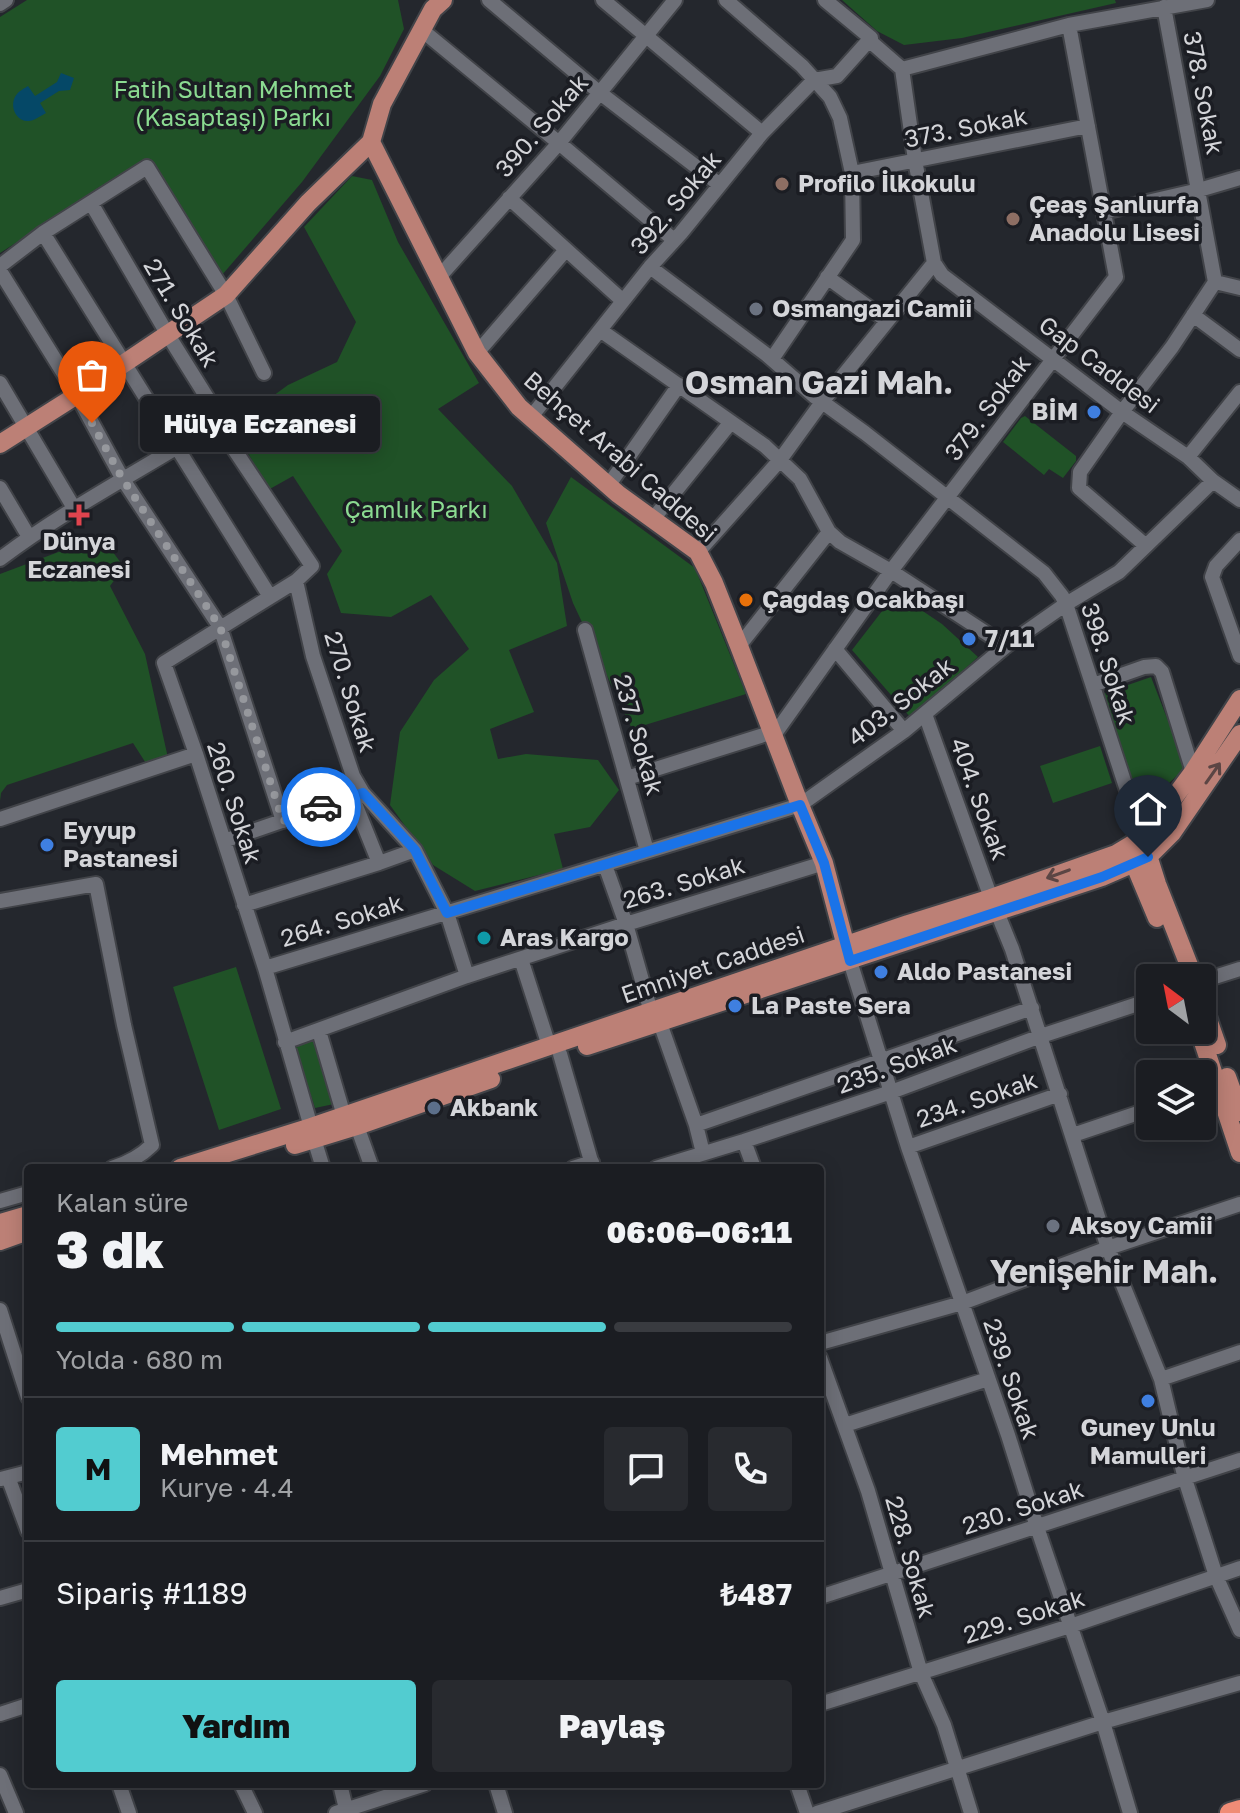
<!DOCTYPE html>
<html lang="tr">
<head>
<meta charset="utf-8">
<style>
	:root { --surface:#1b1d22; --page:#282a2f; --text:#f1f3f6; --muted:#a0a2a5; --line:#393b40; --accent:#52ccd0 }
	body { margin:0; font-family:"Golos Text",sans-serif; background:var(--page); color:var(--text); height:100vh; display:flex; flex-direction:column; font-size:30px; white-space:nowrap }
	* { box-sizing:border-box; margin:0 }
	p { font-size:26px; color:var(--muted) }
	.icon { flex:none; width:44px; height:44px; fill:none; stroke:currentColor; stroke-width:2; stroke-linecap:round; stroke-linejoin:round }
	.map { position:relative; flex:1; overflow:hidden }
	.side { position:absolute; left:24px; top:1164px; width:800px; height:624px; display:flex; flex-direction:column; background:var(--surface); border-radius:8px; box-shadow:0 4px 20px #0003,0 0 0 2px var(--line) }
	.side>* { flex:none }
	.needle { width:52px; rotate:328deg }
	.fabs { position:absolute; left:1136px; top:964px; display:grid; gap:16px }
	.fabs a { display:grid; place-items:center; width:80px; height:80px; border-radius:8px; background:var(--surface); box-shadow:0 4px 20px #0003,0 0 0 2px var(--line); font-size:40px }
	.pin { position:absolute; display:grid; place-items:center; width:68px; height:68px; color:#fff; margin:-82px -34px; border-radius:50% 50% 50% 0; rotate:-45deg; box-shadow:0 0 8px #0007 }
	.pin .icon { rotate:45deg }
	.courier { position:absolute; display:grid; place-items:center; width:80px; height:80px; margin:-40px; border:6px solid #1a73e8; border-radius:50%; background:#fff; color:#222; box-shadow:0 2px 10px #0007 }
	.bubble { position:absolute; height:56px; border-radius:8px; background:var(--surface); box-shadow:0 4px 20px #0003,0 0 0 2px var(--line); font-size:26px; font-weight:800; line-height:56px; text-align:center }
	.summary em { font-style:normal; font-weight:800 }
	.summary div { display:flex; flex-direction:column-reverse }
	.summary { display:flex; align-items:center; justify-content:space-between; height:136px; padding:0 32px }
	h1 { font-size:52px; font-weight:800; line-height:60px }
	.bar { display:grid; grid-template-columns:repeat(4,1fr); gap:12px 8px; align-content:center; height:96px; padding:0 32px }
	.bar i { height:10px; border-radius:6px; background:var(--line) }
	.bar .active { background:var(--accent) }
	.bar p { grid-column:span 4 }
	.line { display:flex; align-items:center; gap:20px; padding:0 32px; border-top:2px solid var(--line) }
	.line div { flex:1 }
	.round { display:grid; place-items:center; flex:none; width:84px; height:84px; border-radius:8px; background:var(--page) }
	.primary-button { display:flex; gap:16px; margin-top:auto; padding:16px 32px }
	.primary-button a { flex:1; height:92px; border-radius:8px; background:var(--accent); color:#111; font-size:32px; font-weight:800; line-height:92px; text-align:center }
	.primary-button a+a { background:var(--page); color:var(--text) }
	.map>svg:first-child { display:block }
	.green { fill:#205227 }
	.water { fill:#054867 }
	.lines { fill:none; stroke-linecap:round; stroke-linejoin:round }
	.minor-casing { stroke:#414348; stroke-width:18 }
	.major-casing { stroke:#414348; stroke-width:22 }
	.highway-casing { stroke:#414348; stroke-width:24 }
	.minor { stroke:#6d6f77; stroke-width:14 }
	.major { stroke:#bc8076; stroke-width:18 }
	.highway { stroke:#f08c76; stroke-width:20 }
	.oneway { stroke:#5b4544 }
	.done { stroke:#96989d; stroke-width:8; stroke-dasharray:0 14.4 }
	.route { stroke:#1a73e8; stroke-width:10 }
	.education-dot { fill:#8d6e63; stroke:#1b1d23; stroke-width:3 }
	.worship-dot { fill:#6b7280; stroke:#1b1d23; stroke-width:3 }
	.shop-dot { fill:#3f7fe0; stroke:#1b1d23; stroke-width:3 }
	.health-dot { fill:#e0444e; stroke:#1b1d23; stroke-width:3 }
	.food-dot { fill:#e8710a; stroke:#1b1d23; stroke-width:3 }
	.culture-dot { fill:#0f9aa8; stroke:#1b1d23; stroke-width:3 }
	.service-dot { fill:#5c6f8a; stroke:#1b1d23; stroke-width:3 }
	.labels { text-anchor:middle; stroke-width:7; stroke-linejoin:round; paint-order:stroke }
	.park-label { font-size:24px; fill:#8bdb91; stroke:#1b1d23 }
	.street-label { font-size:24px; fill:#d4d5d9; stroke:#1b1d23 }
	.poi-label { font-size:24px; font-weight:bold; fill:#d4d5d9; stroke:#1b1d23; text-anchor:start }
	.district-label { font-size:32px; font-weight:bold; fill:#d4d5d9; stroke:#1b1d23 }
</style>
</head>
<body>
<div class="map">
<svg width="1240" height="1813" viewBox="0 0 1240 1813">
	<rect width="100%" height="100%" fill="#24272d"/>
	<path class="green" d="M 27,0 L 398,0 L 404,29 L 380,76 L 302,182 L 222,275 L 146,160 L 0,253 L 0,17 Z
		M 842,0 L 1115,0 L 1116,3 L 962,38 L 904,45 L 877,31 Z
		M 352,176 L 372,180 L 398,242 L 479,383 L 438,409 L 512,486 L 557,563 L 567,626 L 509,650 L 534,712 L 490,729 L 498,759 L 526,754 L 598,760 L 619,790 L 590,827 L 554,834 L 563,869 L 475,891 L 433,865 L 390,805 L 400,732 L 434,680 L 469,649 L 431,595 L 391,617 L 341,613 L 327,574 L 342,551 L 293,476 L 268,490 L 233,425 L 288,385 L 337,362 L 356,322 L 304,227 Z
		M 1025,416 L 1076,456 L 1076,461 L 1063,478 L 1049,469 L 1044,475 L 1003,442 L 1021,418 Z
		M 571,477 L 695,568 L 746,694 L 632,729 L 573,603 L 546,523 Z
		M 101,536 L 124,567 L 110,586 L 145,654 L 168,758 L 149,768 L 133,743 L 7,785 L 1,793 L 0,801 L 0,574 Z
		M 896,593 L 942,624 L 978,657 L 911,718 L 852,650 Z
		M 1151,677 L 1186,767 L 1166,786 L 1152,808 L 1135,804 L 1099,695 Z
		M 1100,746 L 1112,783 L 1053,803 L 1040,766 Z
		M 236,967 L 281,1109 L 219,1130 L 173,987 Z
		M 314,1040 L 334,1104 L 315,1108 L 295,1046 Z"/>
	<path class="water" d="M 61,73 L 74,78 L 70,90 L 59,91 L 40,103 L 46,113 C 40,116 33,122 27,121 C 14,120 9,103 17,94 C 19,91 25,88 28,86 L 35,96 L 57,82 Z"/>
	<g class="lines">
		<g class="minor-casing">
			<path id="minor" d="M 489,0 L 600,93 L 720,185
				M 603,0 L 762,133
				M 726,0 L 802,66 L 830,97 L 840,118 L 852,173 L 853,240 L 772,359
				M 0,4 L 6,0
				M 423,31 L 559,143 L 674,240
				M 902,69 L 1069,25 L 1207,0
				M 852,173 L 1088,126
				M 509,198 L 623,301
				M 91,203 L 168,335 L 221,420 L 232,446 L 312,566 L 296,581 L 164,663 L 196,754 L 265,968 L 311,1127
				M 1104,212 L 1199,190 L 1240,178
				M 43,233 L 269,595
				M 934,263 L 942,275 L 1122,412 L 1188,457 L 1213,481 L 1240,500
				M 0,266 L 43,233 L 147,167 L 226,295 L 264,373
				M 650,267 L 767,355 L 814,396 L 865,433 L 1044,573 L 1062,596 L 1066,604 L 1142,836
				M 0,271 L 77,395 L 122,478 L 220,627 L 283,821
				M 439,277 L 559,143 L 675,0
				M 827,277 L 886,320
				M 1215,282 L 1240,288
				M 1193,315 L 1240,350
				M 600,330 L 765,446 L 800,479 L 829,532 L 840,542 L 891,571 L 1006,646
				M 477,353 L 565,251
				M 0,383 L 74,508
				M 531,417 L 650,267 L 681,233 L 762,133 L 814,80 L 837,76 L 871,38
				M 1188,457 L 1240,392
				M 608,486 L 679,385
				M 0,488 L 29,537
				M 653,519 L 731,422
				M 1240,540 L 1216,566 L 1212,577 L 1240,656
				M 1145,545 L 1079,488 L 1080,472 L 1122,412 L 1172,347 L 1215,282 L 1164,7
				M 698,552 L 780,460 L 822,402 L 934,263 L 915,160 L 902,69 L 871,42 L 871,38 L 825,0
				M 0,559 C 70,506 148,467 221,420
				M 296,581 L 313,656 L 353,776 L 363,793 L 415,850 L 447,913 L 467,976
				M 585,630 L 647,851
				M 739,646 L 829,532
				M 835,649 L 904,731
				M 1093,685 L 1144,667 L 1156,666 L 1162,672 L 1193,772
				M 925,714 L 991,898
				M 774,735 L 891,571 L 1116,277 L 1069,25
				M 627,778 L 773,732
				M 352,796 L 379,863
				M 0,819 L 196,754
				M 224,841 L 363,793
				M 605,865 L 626,924 L 651,1012
				M 0,901 L 96,884 L 124,1025 L 152,1145 C 140,1157 128,1163 112,1168
				M 244,905 L 379,863 L 415,850
				M 997,912 L 1012,949 L 1108,1248 L 1161,1379 L 1185,1479 L 1216,1576 L 1240,1630
				M 521,959 L 549,1046
				M 850,961 L 908,1147 L 1008,1435 L 1037,1527 L 1103,1722 L 1130,1813
				M 265,968 L 800,805 L 904,731 L 1006,646 L 1066,604 L 1119,572 L 1213,481
				M 1202,981 L 1240,969
				M 660,1023 L 696,1125 L 703,1153
				M 319,1031 L 344,1116
				M 285,1042 L 467,976 L 626,924 L 824,863
				M 560,1054 L 593,1168
				M 696,1125 L 1032,1008
				M 357,1126 L 372,1168
				M 1073,1135 L 1150,1109
				M 314,1139 L 323,1168
				M 744,1141 L 754,1168
				M 908,1147 L 1060,1094
				M 573,1168 L 592,1162
				M 656,1168 L 744,1141 L 891,1092 L 1041,1036 L 1150,1000
				M 0,1201 L 28,1193
				M 0,1310 L 28,1397
				M 820,1343 L 962,1303 L 1108,1248 L 1240,1204
				M 820,1358 L 868,1491 L 921,1673 L 944,1725 L 971,1813
				M 1161,1379 L 1240,1352
				M 845,1425 L 988,1379
				M 8,1477 L 28,1531
				M 1,1479 L 28,1472
				M 820,1597 L 1240,1460
				M 0,1598 L 28,1590
				M 820,1704 L 1070,1626 L 1240,1568
				M 0,1714 L 28,1705
				M 0,1775 L 16,1813
				M 119,1784 L 129,1813
				M 241,1784 L 255,1813
				M 340,1784 L 347,1813
				M 496,1784 L 505,1813
				M 797,1784 L 807,1813
				M 336,1813 L 425,1784
				M 817,1813 L 1103,1722 L 1240,1683"/>
		</g>
		<g class="major-casing">
			<path id="major" d="M 371,142 L 477,353 L 519,407 L 618,494 L 698,552 L 714,583 L 739,646 L 800,805 L 824,863 L 849,958
				M 0,444 L 77,395 L 226,295 L 308,203 L 371,142 L 382,104 L 433,9 L 443,0
				M 1145,846 L 1157,884 L 1194,978
				M 1132,852 L 1134,863 L 1157,918
				M 1202,1002 L 1217,1045
				M 1199,1030 L 1240,1153
				M 587,1046 L 1102,877 L 1148,857 L 1172,833 L 1240,734
				M 1227,1077 L 1240,1112
				M 295,1145 L 357,1126 L 491,1079
				M 180,1168 L 311,1127 L 908,924 L 991,898 L 1116,854 L 1131,845 L 1150,830 L 1193,772 L 1240,699
				M 0,1223 L 28,1215
				M 0,1241 L 28,1231"/>
		</g>
		<g class="highway-casing">
			<path id="highway" d="M 1230,1813 L 1240,1810"/>
		</g>
		<use href="#minor" class="minor"/>
		<use href="#major" class="major"/>
		<use href="#highway" class="highway"/>
	</g>
	<defs><path id="oneway-shaft" d="M-6 0H5M1.5-3L5.5 0L1.5 3" fill="none" stroke-width="1.6" stroke-linecap="round" stroke-linejoin="round" transform="scale(2)"/></defs>
	<g class="oneway">
		<use href="#oneway-shaft" transform="translate(1213 773) rotate(-55)"/>
		<use href="#oneway-shaft" transform="translate(1058 874) rotate(160)"/>
	</g>
	<g class="lines">
		<path class="done" d="M 92,423 L 122,478 L 220,627 L 283,821 L 321,807"/>
		<path class="route" d="M 321,807 L 363,793 L 415,850 L 447,913 L 800,805 L 824,863 L 850,961 L 1102,877 L 1148,857"/>
	</g>
	<g class="education-dot">
		<circle cx="782" cy="184" r="8"/>
		<circle cx="1013" cy="219" r="8"/>
	</g>
	<g class="worship-dot">
		<circle cx="756" cy="309" r="8"/>
		<circle cx="1053" cy="1226" r="8"/>
	</g>
	<g class="shop-dot">
		<circle cx="1094" cy="412" r="8"/>
		<circle cx="969" cy="639" r="8"/>
		<circle cx="47" cy="845" r="8"/>
		<circle cx="881" cy="972" r="8"/>
		<circle cx="735" cy="1006" r="8"/>
		<circle cx="1148" cy="1401" r="8"/>
	</g>
	<path class="health-dot" d="M75 503h8v8h8v8h-8v8h-8v-8h-8v-8h8z"/>
	<circle class="food-dot" cx="746" cy="600" r="8"/>
	<circle class="culture-dot" cx="484" cy="938" r="8"/>
	<circle class="service-dot" cx="434" cy="1108" r="8"/>
	<g class="labels">
		<g class="park-label">
			<text x="233" y="98">Fatih Sultan Mehmet<tspan x="233" dy="28">(Kasaptaşı) Parkı</tspan></text>
			<text x="416" y="518">Çamlık Parkı</text>
		</g>
		<g class="street-label">
			<text transform="translate(1203 93) rotate(79)" y="8">378. Sokak</text>
			<text transform="translate(542 126) rotate(-49)" y="8">390. Sokak</text>
			<text transform="translate(966 128) rotate(-11)" y="8">373. Sokak</text>
			<text transform="translate(676 203) rotate(-50)" y="8">392. Sokak</text>
			<text transform="translate(181 313) rotate(59)" y="8">271. Sokak</text>
			<text transform="translate(1099 365) rotate(37)" y="8">Gap Caddesi</text>
			<text transform="translate(988 408) rotate(-53)" y="8">379. Sokak</text>
			<text transform="translate(620 457) rotate(41)" y="8">Behçet Arabi Caddesi</text>
			<text transform="translate(1108 664) rotate(72)" y="8">398. Sokak</text>
			<text transform="translate(350 692) rotate(73)" y="8">270. Sokak</text>
			<text transform="translate(901 702) rotate(-38)" y="8">403. Sokak</text>
			<text transform="translate(638 735) rotate(74)" y="8">237. Sokak</text>
			<text transform="translate(979 799) rotate(70)" y="8">404. Sokak</text>
			<text transform="translate(234 803) rotate(72)" y="8">260. Sokak</text>
			<text transform="translate(684 883) rotate(-17)" y="8">263. Sokak</text>
			<text transform="translate(342 921) rotate(-17)" y="8">264. Sokak</text>
			<text transform="translate(713 965) rotate(-19)" y="8">Emniyet Caddesi</text>
			<text transform="translate(897 1065) rotate(-20)" y="8">235. Sokak</text>
			<text transform="translate(977 1100) rotate(-19)" y="8">234. Sokak</text>
			<text transform="translate(1011 1379) rotate(71)" y="8">239. Sokak</text>
			<text transform="translate(1023 1508) rotate(-18)" y="8">230. Sokak</text>
			<text transform="translate(910 1557) rotate(74)" y="8">228. Sokak</text>
			<text transform="translate(1024 1617) rotate(-18)" y="8">229. Sokak</text>
		</g>
		<g class="poi-label">
			<text x="798" y="192">Profilo İlkokulu</text>
			<text x="1029" y="213">Çeaş Şanlıurfa<tspan x="1029" dy="28">Anadolu Lisesi</tspan></text>
			<text x="772" y="317">Osmangazi Camii</text>
			<text x="1078" y="420" text-anchor="end">BİM</text>
			<text x="79" y="550" text-anchor="middle">Dünya<tspan x="79" dy="28">Eczanesi</tspan></text>
			<text x="762" y="608">Çağdaş Ocakbaşı</text>
			<text x="985" y="647">7/11</text>
			<text x="63" y="839">Eyyup<tspan x="63" dy="28">Pastanesi</tspan></text>
			<text x="500" y="946">Aras Kargo</text>
			<text x="897" y="980">Aldo Pastanesi</text>
			<text x="751" y="1014">La Paste Sera</text>
			<text x="450" y="1116">Akbank</text>
			<text x="1069" y="1234">Aksoy Camii</text>
			<text x="1148" y="1436" text-anchor="middle">Guney Unlu<tspan x="1148" dy="28">Mamulleri</tspan></text>
		</g>
		<g class="district-label">
			<text x="819" y="394">Osman Gazi Mah.</text>
			<text x="1104" y="1283">Yenişehir Mah.</text>
		</g>
	</g>
</svg>
<div class="fabs">
<a><svg class="needle" viewBox="-14 -14 28 28"><path d="M0-13l5 13h-10z" fill="#e53935"/><path d="M0 13l5-13h-10z" fill="#a0a2a5"/></svg></a>
<a><svg class="icon" aria-label="layers" viewBox="0 0 24 24"><path d="M12 4l9 5-9 5-9-5zM3 14l9 5 9-5"/></svg></a>
</div>
<div class="pin" style="left:92px;top:423px;background:#ea580c"><svg class="icon" aria-label="bag" viewBox="0 0 24 24"><path d="M5 8h14l-1 12H6zM9 8a3 3 0 0 1 6 0"/></svg></div>
<div class="pin" style="left:1148px;top:857px;background:#1f2937"><svg class="icon" aria-label="home" viewBox="0 0 24 24"><path d="M3 11l9-7 9 7M6 9v11h12V9"/></svg></div>
<div class="courier" style="left:321px;top:807px"><svg class="icon" aria-label="car" viewBox="0 0 24 24"><path d="M5 17H2v-5l4-1 3-4h7l3 4 3 1v5h-3M9 17h6M6 11h13"/><circle cx="7" cy="17" r="2"/><circle cx="17" cy="17" r="2"/></svg></div>
<div class="bubble" style="left:140px;top:396px;width:240px">Hülya Eczanesi</div>
<section class="side">
<div class="summary"><div><h1>3 dk</h1><p>Kalan süre</p></div><em>06:06–06:11</em></div>
<div class="bar"><i class="active"></i><i class="active"></i><i class="active"></i><i></i><p>Yolda · 680 m</p></div>
<div class="line" style="height:144px"><b class="round" style="background:var(--accent);color:#111">M</b><div><b>Mehmet</b><p>Kurye · 4.4</p></div><a class="round"><svg class="icon" aria-label="chat" viewBox="0 0 24 24"><path d="M4 5h16v11H9l-5 4z"/></svg></a><a class="round"><svg class="icon" aria-label="phone" viewBox="0 0 24 24"><path d="M5 4h4l2 5-3 2q2 4 5 5l2-3 5 2v4C11 20 4 13 5 4z"/></svg></a></div>
<div class="line" style="height:104px"><div>Sipariş #1189</div><b>₺487</b></div>
<div class="primary-button"><a>Yardım</a><a>Paylaş</a></div>
</section>
</div>
</body>
</html>
